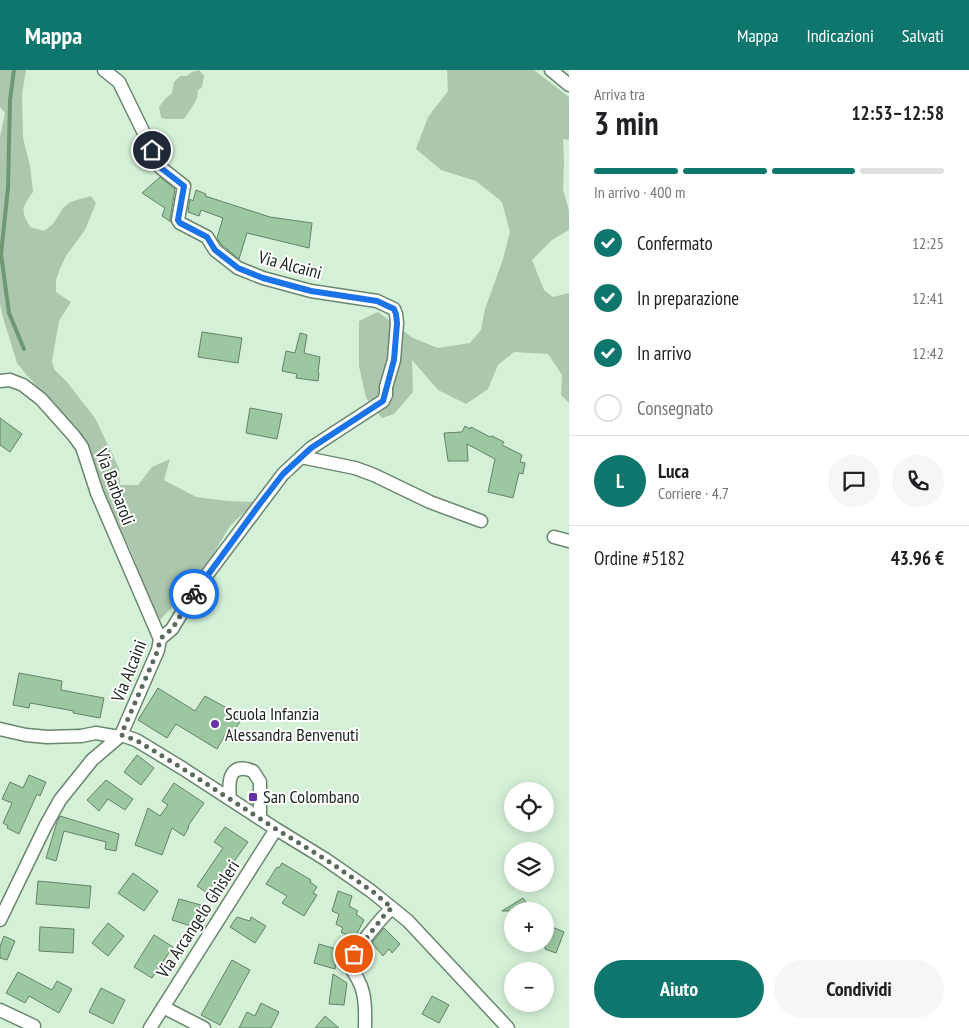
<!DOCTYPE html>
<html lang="it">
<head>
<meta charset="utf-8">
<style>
	:root { --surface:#fff; --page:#f6f6f6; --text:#202124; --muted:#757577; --line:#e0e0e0; --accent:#0f766e }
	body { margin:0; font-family:"PT Sans Narrow",sans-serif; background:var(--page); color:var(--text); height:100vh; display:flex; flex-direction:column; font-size:19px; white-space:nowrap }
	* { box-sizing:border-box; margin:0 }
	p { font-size:16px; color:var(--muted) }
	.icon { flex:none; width:28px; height:28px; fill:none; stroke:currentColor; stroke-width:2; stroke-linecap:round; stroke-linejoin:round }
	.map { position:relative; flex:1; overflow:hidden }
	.drawer { display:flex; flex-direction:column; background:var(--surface); width:400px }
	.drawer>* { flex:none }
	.fabs { position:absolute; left:504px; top:712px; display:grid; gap:10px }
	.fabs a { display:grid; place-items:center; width:50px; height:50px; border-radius:50%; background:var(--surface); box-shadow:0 2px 12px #0003; font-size:25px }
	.pin { position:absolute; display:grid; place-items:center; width:42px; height:42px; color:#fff; margin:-21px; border:2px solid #fff; border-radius:50%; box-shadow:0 1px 5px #0007 }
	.courier { position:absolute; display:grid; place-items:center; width:50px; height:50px; margin:-25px; border:4px solid #1a73e8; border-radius:50%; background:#fff; color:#222; box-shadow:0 1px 6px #0007 }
	.headline em { font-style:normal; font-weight:700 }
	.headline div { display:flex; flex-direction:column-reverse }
	.headline { display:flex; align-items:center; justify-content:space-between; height:85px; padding:0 25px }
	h1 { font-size:32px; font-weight:700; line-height:38px }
	.bar { display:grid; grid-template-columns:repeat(4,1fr); gap:8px 5px; align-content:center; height:60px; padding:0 25px }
	.bar i { height:6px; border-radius:4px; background:var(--line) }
	.bar .selected { background:var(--accent) }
	.bar p { grid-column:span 4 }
	.line { display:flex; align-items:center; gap:12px; padding:0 25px; border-top:1px solid var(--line) }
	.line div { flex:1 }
	.round { display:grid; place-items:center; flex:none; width:52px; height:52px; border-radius:26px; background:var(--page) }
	ol { padding:0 25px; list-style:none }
	li { display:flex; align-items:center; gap:15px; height:55px }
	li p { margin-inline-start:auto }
	li .icon { padding:5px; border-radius:50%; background:var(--accent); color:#fff; stroke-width:4 }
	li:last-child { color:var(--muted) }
	li i { width:28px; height:28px; border:2px solid var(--line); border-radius:50% }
	.button { display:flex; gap:10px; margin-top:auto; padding:10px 25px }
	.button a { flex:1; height:58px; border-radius:30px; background:var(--accent); color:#fff; font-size:20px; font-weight:700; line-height:58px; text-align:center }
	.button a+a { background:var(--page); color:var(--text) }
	header { display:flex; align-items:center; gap:30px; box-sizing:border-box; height:70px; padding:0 25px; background:var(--accent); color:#fff }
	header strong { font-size:24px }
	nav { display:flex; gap:28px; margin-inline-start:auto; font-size:18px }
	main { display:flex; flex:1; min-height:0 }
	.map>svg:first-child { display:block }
	.green { fill:#acc7ae }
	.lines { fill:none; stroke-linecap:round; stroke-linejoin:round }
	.stream { stroke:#6e9873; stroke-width:4 }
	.building { fill:#9cc8a1; stroke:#668169 }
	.minor-casing { stroke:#6b866e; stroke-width:15 }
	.minor { stroke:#fff; stroke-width:12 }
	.done { stroke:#5a6b5c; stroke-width:5; stroke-dasharray:0 9 }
	.route { stroke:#1a73e8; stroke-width:6 }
	.poi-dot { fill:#6532a9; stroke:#fff; stroke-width:2 }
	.labels { text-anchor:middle; stroke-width:4; stroke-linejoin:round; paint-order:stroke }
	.street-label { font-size:18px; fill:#19231a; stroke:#fff }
	.poi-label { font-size:18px; fill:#19231a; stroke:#fff; text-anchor:start }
</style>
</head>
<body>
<header>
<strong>Mappa</strong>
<nav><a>Mappa</a><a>Indicazioni</a><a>Salvati</a></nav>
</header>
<main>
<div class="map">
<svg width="569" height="958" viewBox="0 0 569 958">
	<rect width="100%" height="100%" fill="#d4f1d7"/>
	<path class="green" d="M 0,0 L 26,0 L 22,24 L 23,68 L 30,96 L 33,122 C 22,138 20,139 30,157 L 44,161 L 53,154 L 63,138 L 70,132 L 91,126 L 96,133 L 85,160 L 66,186 L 61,196 L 56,210 L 56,222 L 71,232 L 59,251 L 52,291 L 54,299 L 67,312 L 95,348 L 119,398 L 120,415 L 138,415 L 152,397 L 170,389 L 164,410 L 196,427 L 227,431 L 255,432 L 230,456 L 199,508 L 160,550 L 152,536 L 130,479 L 112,443 L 84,369 L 24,302 L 17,293 L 2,244 L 0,233 L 0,67 L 5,43 L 0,37 Z
		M 199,0 L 204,6 L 202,17 L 198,20 L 197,28 L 194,34 L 184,49 L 166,49 L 161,48 L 159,37 L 165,29 L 172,23 L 174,12 L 180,6 L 187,6 L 192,2 Z
		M 447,0 L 534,0 L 569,27 L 569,70 L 563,69 L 564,93 L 563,119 L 569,141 L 569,160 L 552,170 L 532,190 L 544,220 L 553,227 L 569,223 L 569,333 L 561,325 L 562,305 L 548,284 L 514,282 L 498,295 L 488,319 L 466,334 L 438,320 L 412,290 L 413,322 L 394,344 L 382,348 L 366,328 L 359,296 L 359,251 L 378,242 L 413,268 L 438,278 L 470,273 L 481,260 L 485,239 L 503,189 L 510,162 L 502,132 L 476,111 L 441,100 L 416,79 L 428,47 L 448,21 Z"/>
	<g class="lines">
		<path class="stream" d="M 14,0 L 10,30 L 8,118 L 1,184 L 9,243 L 24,279"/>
	</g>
	<path class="building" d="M 160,107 L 175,119 L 170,149 L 171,152 L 162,146 L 165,138 L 142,123 Z
		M 196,120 L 206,124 L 205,126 L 270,147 L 312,153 L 309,178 L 247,163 L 239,189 L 221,174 L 217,168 L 223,148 L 201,140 L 199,146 L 188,142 L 190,129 L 193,131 Z
		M 202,262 L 242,268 L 238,293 L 198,287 Z
		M 300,263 L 307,265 L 304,283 L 320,287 L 318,302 L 319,303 L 318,311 L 296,308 L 297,304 L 282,301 L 286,281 L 295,283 Z
		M 250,338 L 282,344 L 277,369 L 246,363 Z
		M 0,348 L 22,364 L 10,382 L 0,375 Z
		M 465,356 L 470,359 L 471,357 L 490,367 L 492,366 L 504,372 L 502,375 L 522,385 L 520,392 L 525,393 L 523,404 L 519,403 L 513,428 L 488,422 L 495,389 L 467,374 L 468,391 L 448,391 L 444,363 L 462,362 Z
		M 19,603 L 62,611 L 61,620 L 104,628 L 100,648 L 73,643 L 74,641 L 30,633 L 29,638 L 13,635 Z
		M 158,618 L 195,641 L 205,626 L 243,647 L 230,667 L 225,665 L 217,679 L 176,654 L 167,668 L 138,650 Z
		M 137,685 L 154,698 L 141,715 L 124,702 Z
		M 29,705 L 46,712 L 40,726 L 37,724 L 19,764 L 7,758 L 8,756 L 3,753 L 12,733 L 2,729 L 10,712 L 23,718 Z
		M 106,710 L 133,729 L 125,740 L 108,729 L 99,741 L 87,730 Z
		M 174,713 L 204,733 L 188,756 L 189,757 L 184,766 L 172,758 L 162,785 L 135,775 L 148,738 L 160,746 L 168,735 L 162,731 Z
		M 60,746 L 119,764 L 116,781 L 105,779 L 106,772 L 64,761 L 56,791 L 46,788 L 57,752 Z
		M 225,757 L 248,772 L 210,825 L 197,816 L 223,778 L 214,772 Z
		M 282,793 L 311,810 L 310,812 L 317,817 L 313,823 L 317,825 L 304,846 L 282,833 L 287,826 L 266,814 L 277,797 L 279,798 Z
		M 133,803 L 158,821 L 144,841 L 118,823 Z
		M 38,811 L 91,816 L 89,838 L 36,834 Z
		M 338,821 L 352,826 L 349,836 L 358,841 L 356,844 L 364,850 L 354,869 L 341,862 L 343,858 L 336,854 L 339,844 L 332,841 Z
		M 523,828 L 532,841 L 502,841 Z
		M 179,829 L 201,835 L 194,857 L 172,850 Z
		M 237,847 L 250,851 L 251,847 L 266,856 L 255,873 L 230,857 Z
		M 108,853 L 124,866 L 108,886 L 92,873 Z
		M 545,854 L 564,862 L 556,883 L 545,879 Z
		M 40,857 L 74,859 L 73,883 L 39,881 Z
		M 384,858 L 400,874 L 392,883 L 389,879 L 383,886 L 372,873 Z
		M 154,865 L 173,877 L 152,908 L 134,897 Z
		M 4,866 L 15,871 L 7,890 L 0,888 L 0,876 Z
		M 319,874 L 340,880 L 335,899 L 314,893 Z
		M 232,890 L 250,900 L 220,955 L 201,945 Z
		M 18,902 L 52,920 L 57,911 L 72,919 L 59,943 L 29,926 L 25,933 L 6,923 Z
		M 333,904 L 347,913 L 344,935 L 329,934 Z
		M 101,918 L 125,930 L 113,954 L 89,942 Z
		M 432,926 L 449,935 L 439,953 L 422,944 Z
		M 261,933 L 279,942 L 271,958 L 239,958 L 247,942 L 255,946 Z
		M 325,946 L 339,958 L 315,958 Z"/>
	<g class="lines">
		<g class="minor-casing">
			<path id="minor" d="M 104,0 L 119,12 L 161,98 L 184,116 L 178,150 L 180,153 L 207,167 L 215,180 L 238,198 L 263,208 L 311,221 L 377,231 L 394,239 L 396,244 L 397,253 L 394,290 L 386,317 L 386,325 L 383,331 L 311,378 L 283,404 L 197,518 L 172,559 L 160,569 L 158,580 L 121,665
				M 551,0 L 569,15
				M 0,311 L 10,310 L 23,315 L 41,329 L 74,366 L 82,377 L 97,423 L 160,569
				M 301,387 L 355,398 L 374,405 L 430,432 L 481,451
				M 554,467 L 569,471
				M 0,659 L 26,665 L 47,667 L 81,666 L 96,663 L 119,667 L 121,665 L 136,670 L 182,698 L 276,759 L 325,789 L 371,821 L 408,851 L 508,958
				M 230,729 C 228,711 229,692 253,701 L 260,712 L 260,748
				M 0,850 L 46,755 L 60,730 L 92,690 L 119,667
				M 163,937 L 204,958
				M 0,940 L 34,956
				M 150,958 L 276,759
				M 365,958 C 365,946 366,934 363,923 C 362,919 361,915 359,912 C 357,905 351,902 351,894 C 351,883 383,846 392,838"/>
		</g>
		<use href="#minor" class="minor"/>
	</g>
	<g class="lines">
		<path class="done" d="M 194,524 L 172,559 L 160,569 L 158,580 L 121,665 L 136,670 L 182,698 L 276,759 L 325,789 L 372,821 L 392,838 L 386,843 L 354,884"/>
		<path class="route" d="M 152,80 L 161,98 L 184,116 L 178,150 L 180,153 L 207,167 L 215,180 L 238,198 L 263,208 L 311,221 L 377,231 L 394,239 L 396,244 L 397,253 L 394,290 L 383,331 L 311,378 L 283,404 L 259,435 L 194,524"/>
	</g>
	<g class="poi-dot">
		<circle cx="215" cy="654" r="5"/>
		<rect x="248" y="722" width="10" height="10" rx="2.5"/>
	</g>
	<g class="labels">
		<g class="street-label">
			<text transform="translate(290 195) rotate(15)" y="6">Via Alcaini</text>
			<text transform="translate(115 417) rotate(69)" y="6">Via Barbaroli</text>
			<text transform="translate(129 601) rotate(-68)" y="6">Via Alcaini</text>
			<text transform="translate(198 849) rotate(-57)" y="6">Via Arcangelo Ghisleri</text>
		</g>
		<g class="poi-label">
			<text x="225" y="650">Scuola Infanzia<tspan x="225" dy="21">Alessandra Benvenuti</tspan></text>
			<text x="263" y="733">San Colombano</text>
		</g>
	</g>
</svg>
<div class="fabs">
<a><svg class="icon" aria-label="locate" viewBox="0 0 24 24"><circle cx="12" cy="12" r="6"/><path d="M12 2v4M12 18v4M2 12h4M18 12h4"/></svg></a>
<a><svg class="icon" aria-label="layers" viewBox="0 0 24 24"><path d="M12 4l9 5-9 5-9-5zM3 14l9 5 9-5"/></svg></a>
<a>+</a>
<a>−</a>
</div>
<div class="pin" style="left:354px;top:884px;background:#ea580c"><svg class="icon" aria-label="bag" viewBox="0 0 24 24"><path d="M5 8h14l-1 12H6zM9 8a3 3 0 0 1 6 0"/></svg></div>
<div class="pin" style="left:152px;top:80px;background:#1f2937"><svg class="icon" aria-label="home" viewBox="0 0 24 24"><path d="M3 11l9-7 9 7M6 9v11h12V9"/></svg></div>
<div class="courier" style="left:194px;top:524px"><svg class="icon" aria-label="bike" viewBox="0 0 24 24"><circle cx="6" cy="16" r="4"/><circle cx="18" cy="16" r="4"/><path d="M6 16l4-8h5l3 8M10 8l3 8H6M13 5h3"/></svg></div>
</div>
<section class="drawer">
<div class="headline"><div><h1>3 min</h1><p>Arriva tra</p></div><em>12:53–12:58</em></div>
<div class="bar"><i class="selected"></i><i class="selected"></i><i class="selected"></i><i></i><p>In arrivo · 400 m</p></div>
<ol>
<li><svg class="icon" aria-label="check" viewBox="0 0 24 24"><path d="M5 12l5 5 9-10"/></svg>Confermato<p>12:25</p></li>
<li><svg class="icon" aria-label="check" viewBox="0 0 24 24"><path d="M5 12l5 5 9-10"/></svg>In preparazione<p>12:41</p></li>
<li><svg class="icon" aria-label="check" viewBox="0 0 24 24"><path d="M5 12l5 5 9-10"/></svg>In arrivo<p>12:42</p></li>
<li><i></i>Consegnato</li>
</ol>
<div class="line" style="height:90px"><b class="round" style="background:var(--accent);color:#fff">L</b><div><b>Luca</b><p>Corriere · 4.7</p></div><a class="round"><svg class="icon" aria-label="chat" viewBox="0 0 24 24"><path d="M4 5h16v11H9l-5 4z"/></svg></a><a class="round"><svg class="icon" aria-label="phone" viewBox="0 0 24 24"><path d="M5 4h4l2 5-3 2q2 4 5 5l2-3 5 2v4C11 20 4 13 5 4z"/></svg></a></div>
<div class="line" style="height:65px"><div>Ordine #5182</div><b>43.96 €</b></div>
<div class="button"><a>Aiuto</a><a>Condividi</a></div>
</section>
</main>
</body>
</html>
